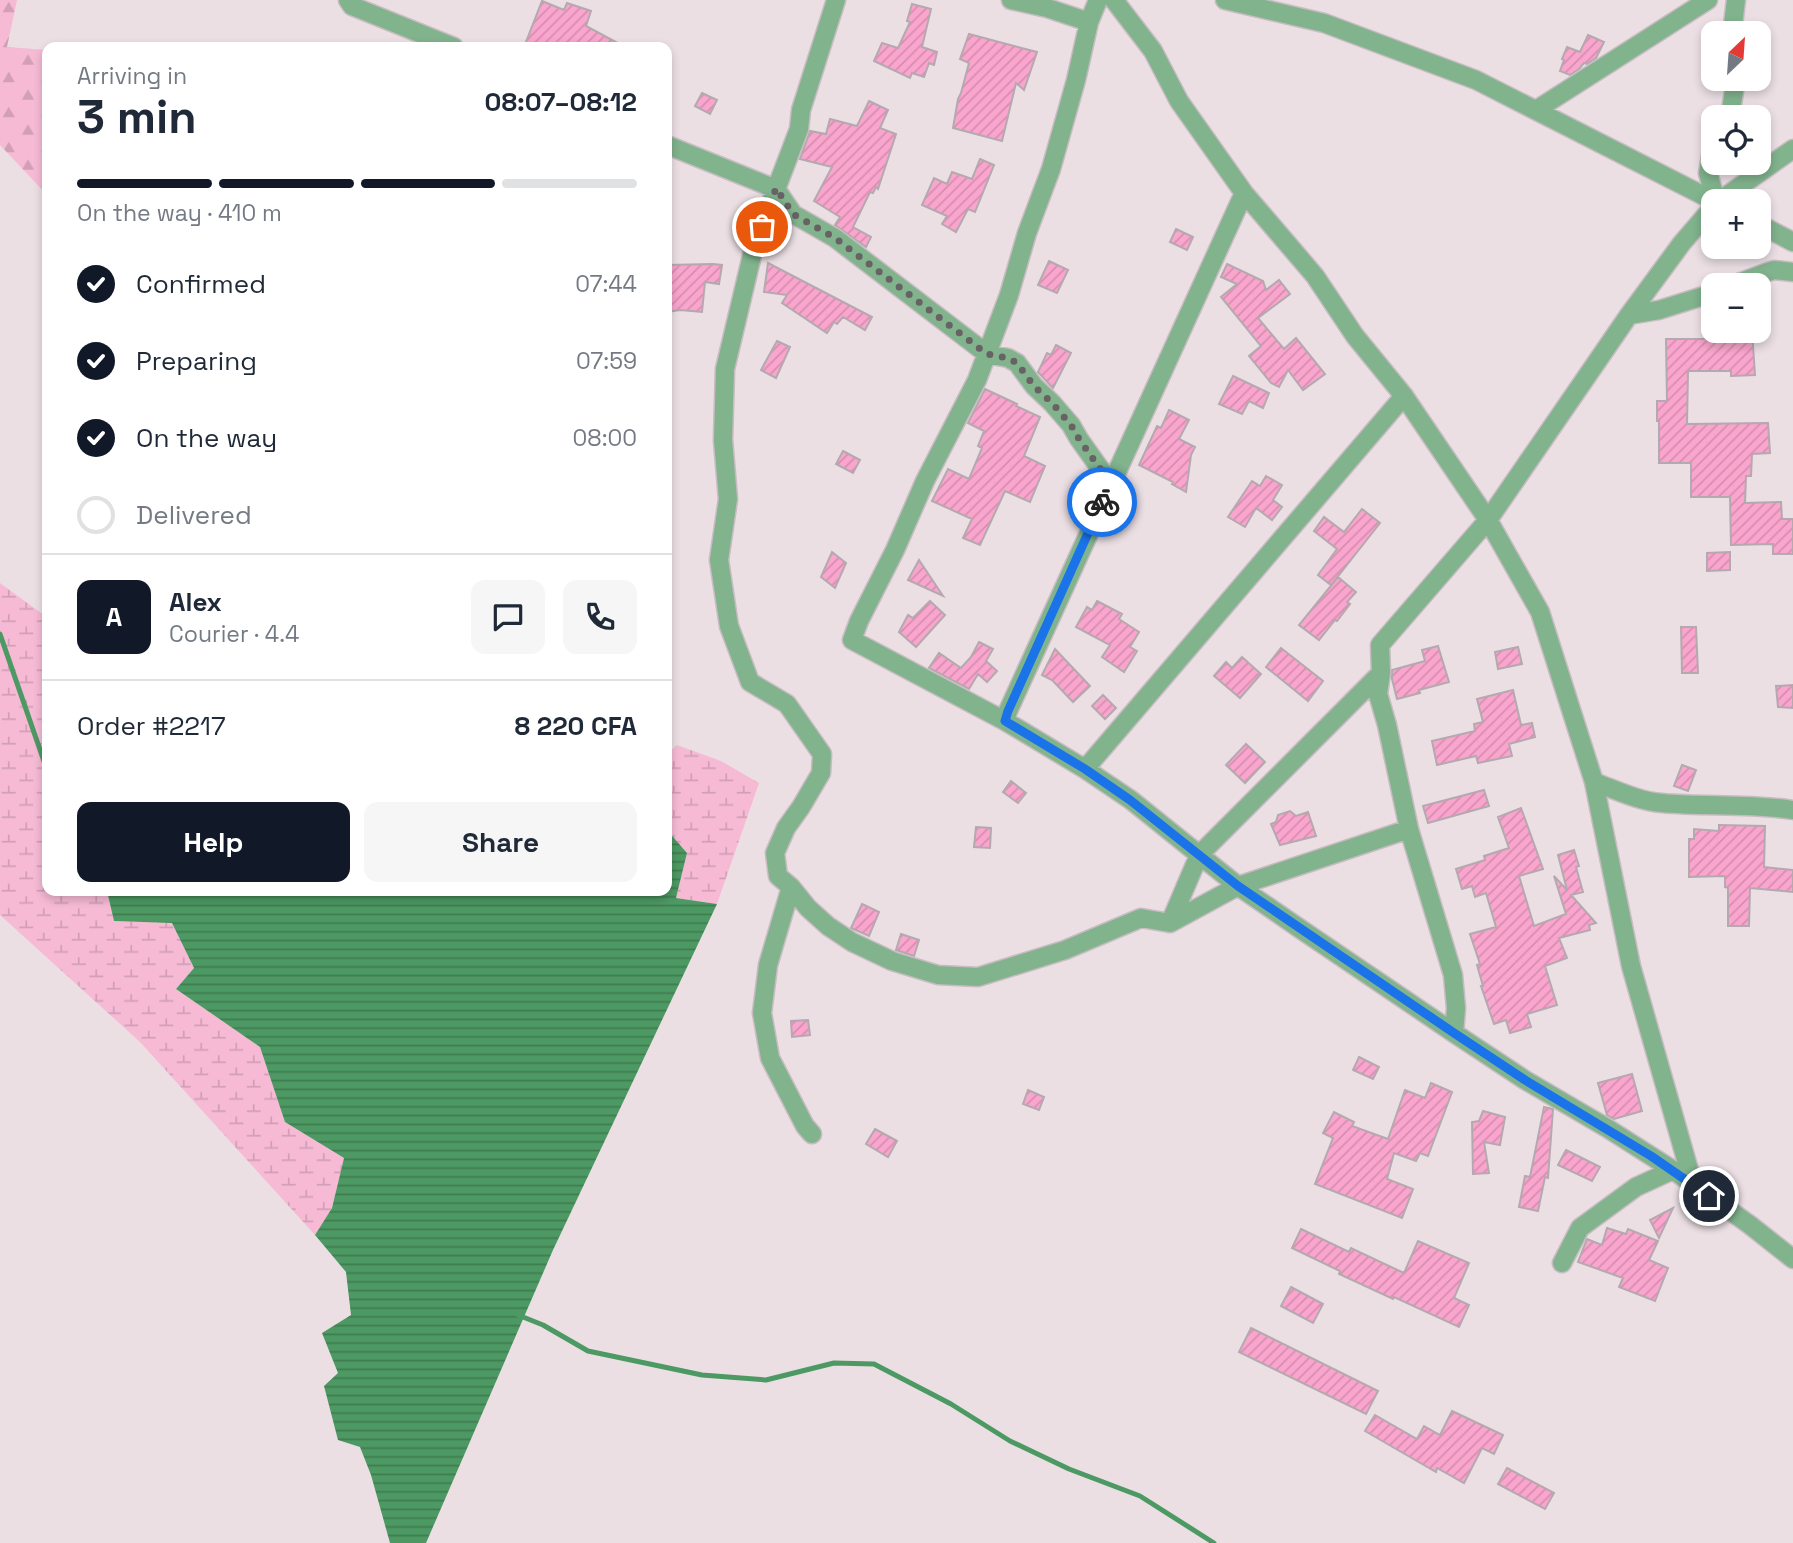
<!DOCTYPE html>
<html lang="en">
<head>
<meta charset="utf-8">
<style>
	:root { --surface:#fff; --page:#f6f6f7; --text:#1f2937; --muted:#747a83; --line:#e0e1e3; --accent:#111827 }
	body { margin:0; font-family:"Space Grotesk",sans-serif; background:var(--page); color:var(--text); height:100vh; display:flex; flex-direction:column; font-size:26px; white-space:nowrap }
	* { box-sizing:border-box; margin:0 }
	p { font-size:23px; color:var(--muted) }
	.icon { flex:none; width:38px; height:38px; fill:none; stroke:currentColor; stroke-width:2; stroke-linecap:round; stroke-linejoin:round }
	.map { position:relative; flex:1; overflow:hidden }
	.sheet { position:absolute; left:42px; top:42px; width:630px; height:854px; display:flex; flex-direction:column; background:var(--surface); border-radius:14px; box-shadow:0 4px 10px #0003 }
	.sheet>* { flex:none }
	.needle { width:46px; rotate:25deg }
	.fabs { position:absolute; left:1701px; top:21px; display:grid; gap:14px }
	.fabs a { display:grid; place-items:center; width:70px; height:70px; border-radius:14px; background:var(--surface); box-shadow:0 4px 10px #0003; font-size:35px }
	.pin { position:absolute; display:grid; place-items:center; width:60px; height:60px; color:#fff; margin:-30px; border:4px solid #fff; border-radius:50%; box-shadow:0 2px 7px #0007 }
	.courier { position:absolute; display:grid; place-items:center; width:70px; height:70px; margin:-35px; border:5px solid #1a73e8; border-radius:50%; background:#fff; color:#222; box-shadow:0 2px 9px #0007 }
	.overview em { font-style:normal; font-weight:800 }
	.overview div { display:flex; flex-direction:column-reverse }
	.overview { display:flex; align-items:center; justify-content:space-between; height:119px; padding:0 35px }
	h1 { font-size:46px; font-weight:800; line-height:52px }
	.bar { display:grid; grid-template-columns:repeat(4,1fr); gap:10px 7px; align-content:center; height:84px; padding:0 35px }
	.bar i { height:9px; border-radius:5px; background:var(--line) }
	.bar .on { background:var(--accent) }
	.bar p { grid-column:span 4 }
	.line { display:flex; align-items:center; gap:18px; padding:0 35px; border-top:2px solid var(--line) }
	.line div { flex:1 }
	.round { display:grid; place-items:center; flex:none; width:74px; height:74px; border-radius:14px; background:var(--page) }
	ol { padding:0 35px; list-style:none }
	li { display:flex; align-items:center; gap:21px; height:77px }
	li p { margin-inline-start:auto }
	li .icon { padding:7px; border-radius:50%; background:var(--accent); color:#fff; stroke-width:4 }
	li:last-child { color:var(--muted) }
	li i { width:38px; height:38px; border:4px solid var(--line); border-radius:50% }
	.cta { display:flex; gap:14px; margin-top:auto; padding:14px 35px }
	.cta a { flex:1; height:80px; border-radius:14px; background:var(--accent); color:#fff; font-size:28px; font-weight:800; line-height:80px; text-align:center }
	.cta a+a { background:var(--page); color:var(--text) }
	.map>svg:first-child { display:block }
	.forest { fill:url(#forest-firs) }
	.wetland { fill:url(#wetland-marsh) }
	.water { fill:url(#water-rules) }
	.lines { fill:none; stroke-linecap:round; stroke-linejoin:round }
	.stream { stroke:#4d9963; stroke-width:5 }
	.building { fill:url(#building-hatch); stroke:#b4a9ae; stroke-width:2 }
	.minor-casing { stroke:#c7bcc1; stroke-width:21 }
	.minor { stroke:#81b38d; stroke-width:18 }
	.done { stroke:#686265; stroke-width:7; stroke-dasharray:0 12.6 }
	.route { stroke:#1a73e8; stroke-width:9 }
</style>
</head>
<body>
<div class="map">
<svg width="1793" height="1543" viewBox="0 0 1793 1543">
	<defs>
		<pattern id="forest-firs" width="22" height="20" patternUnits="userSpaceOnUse" patternTransform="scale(1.75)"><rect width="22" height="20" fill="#f6bad5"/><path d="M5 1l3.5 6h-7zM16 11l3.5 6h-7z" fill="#d39fb7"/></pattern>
		<pattern id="wetland-marsh" width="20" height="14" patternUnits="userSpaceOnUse" patternTransform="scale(1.75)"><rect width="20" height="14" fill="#f6bad5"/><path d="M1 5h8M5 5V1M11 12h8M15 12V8" fill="none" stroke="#d39fb7"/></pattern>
		<pattern id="water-rules" width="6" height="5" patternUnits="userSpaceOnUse" patternTransform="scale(1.75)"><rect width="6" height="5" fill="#4d9963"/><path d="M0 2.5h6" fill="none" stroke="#407c51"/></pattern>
		<pattern id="building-hatch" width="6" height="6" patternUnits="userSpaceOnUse" patternTransform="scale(1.75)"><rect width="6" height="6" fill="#faa5cd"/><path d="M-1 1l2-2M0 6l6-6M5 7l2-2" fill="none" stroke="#d68eb0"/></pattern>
	</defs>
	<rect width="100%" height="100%" fill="#ebdfe4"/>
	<path class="forest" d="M 0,0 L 17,0 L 7,47 L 47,50 L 47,195 L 0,145 Z"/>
	<path class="wetland" d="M 0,583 L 41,613 L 47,612 L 47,891 L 107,891 L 114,921 L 172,923 L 194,968 L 176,989 L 260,1047 L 285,1122 L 344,1158 L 332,1208 L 315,1235 L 140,1042 L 0,915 Z
		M 677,745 L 721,761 L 759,783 L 717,904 L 676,898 L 687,853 L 667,830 L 667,754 Z"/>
	<path class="water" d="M 667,830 L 687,853 L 676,898 L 717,904 L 553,1250 L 426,1543 L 390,1543 L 371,1475 L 360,1447 L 338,1440 L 324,1386 L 338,1373 L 322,1333 L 351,1315 L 346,1272 L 315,1235 L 332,1208 L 344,1158 L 285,1122 L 260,1047 L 176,989 L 194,968 L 172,923 L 114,921 L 107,891 L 667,891 Z"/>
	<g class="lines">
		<path class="stream" d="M 0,634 L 47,770
			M 518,1315 L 543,1325 L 588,1351 L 702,1375 L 766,1380 L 834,1363 L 874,1364 L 951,1404 L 1010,1441 L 1069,1469 L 1140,1496 L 1214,1543"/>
	</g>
	<path class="building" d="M 542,1 L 564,10 L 567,3 L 591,11 L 586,26 L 625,47 L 524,47 Z
		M 912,4 L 931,9 L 922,47 L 937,52 L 934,65 L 929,63 L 924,77 L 912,73 L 910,78 L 874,61 L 882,43 L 898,48 L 910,22 L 907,21 Z
		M 969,34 L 1037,52 L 1024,90 L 1016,83 L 1002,141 L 953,128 L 958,99 L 961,93 L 969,63 L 960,59 Z
		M 1588,35 L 1604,42 L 1596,58 L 1587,64 L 1584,63 L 1579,69 L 1570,75 L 1560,71 L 1564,60 L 1562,59 L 1567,47 L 1580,52 Z
		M 702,93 L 717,100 L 710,114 L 695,106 Z
		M 869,101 L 888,110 L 880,128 L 896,134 L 878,189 L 876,187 L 873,193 L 870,192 L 853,227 L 871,237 L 866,247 L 835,225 L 840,217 L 814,201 L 832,167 L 800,159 L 810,131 L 826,134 L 830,119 L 857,126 Z
		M 980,159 L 994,165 L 975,212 L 968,209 L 956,232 L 942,224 L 947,216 L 922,205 L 934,178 L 947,184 L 952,172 L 972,179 Z
		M 1176,229 L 1193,237 L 1187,250 L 1170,242 Z
		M 1049,261 L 1068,270 L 1057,293 L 1038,285 Z
		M 768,263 L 872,317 L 865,330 L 843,317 L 837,324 L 834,322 L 827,333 L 782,303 L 787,295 L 764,292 Z
		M 713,264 L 722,265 L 719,284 L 705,282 L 702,312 L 680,310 L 667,312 L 667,265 Z
		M 1227,264 L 1263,281 L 1266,290 L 1279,280 L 1290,294 L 1258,318 L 1284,349 L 1296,338 L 1325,374 L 1303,390 L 1288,370 L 1279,387 L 1271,383 L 1249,356 L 1261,346 L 1221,297 L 1237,284 L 1221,277 Z
		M 1726,331 L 1752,331 L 1755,375 L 1731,376 L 1731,371 L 1688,371 L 1687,424 L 1768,423 L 1770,453 L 1752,454 L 1751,476 L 1746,476 L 1745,503 L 1781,502 L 1782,519 L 1793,519 L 1793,554 L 1773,554 L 1773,544 L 1731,545 L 1730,497 L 1691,497 L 1691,463 L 1659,463 L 1659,421 L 1657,421 L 1657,401 L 1667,401 L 1666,339 L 1726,339 Z
		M 777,341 L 790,347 L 776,378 L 761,370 Z
		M 1056,345 L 1071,353 L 1053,388 L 1038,372 L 1047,353 L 1051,355 Z
		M 1233,376 L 1269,393 L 1263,408 L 1249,401 L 1242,414 L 1219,404 Z
		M 985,389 L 1017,404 L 1016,406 L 1040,417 L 1024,456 L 1045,466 L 1030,502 L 1005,491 L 980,545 L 963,538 L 972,519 L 932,501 L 948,469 L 969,479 L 982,448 L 978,446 L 984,431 L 968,423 Z
		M 1169,410 L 1189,420 L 1179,439 L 1195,447 L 1191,455 L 1186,492 L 1172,484 L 1173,482 L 1139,465 L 1157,426 L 1161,428 Z
		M 843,451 L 860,460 L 853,473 L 836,464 Z
		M 1266,476 L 1282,485 L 1273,500 L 1282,507 L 1272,520 L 1256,508 L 1245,527 L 1228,517 L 1252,481 L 1260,486 Z
		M 1362,509 L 1380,523 L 1331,585 L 1318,575 L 1337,549 L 1314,531 L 1324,517 L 1344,532 Z
		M 832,552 L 846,563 L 835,588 L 821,577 Z
		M 1730,552 L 1730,570 L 1707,571 L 1707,553 Z
		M 919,560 L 943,596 L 908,580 Z
		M 1338,577 L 1356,592 L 1347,602 L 1350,604 L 1337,621 L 1335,620 L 1319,640 L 1299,625 Z
		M 930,601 L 945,615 L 916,647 L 899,632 L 908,615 L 913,618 Z
		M 1097,601 L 1122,614 L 1119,619 L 1139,632 L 1130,647 L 1137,651 L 1124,672 L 1102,657 L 1110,645 L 1076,627 L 1087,607 L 1092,610 Z
		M 1681,627 L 1696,627 L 1698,673 L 1682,673 Z
		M 979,642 L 993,649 L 986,661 L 997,671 L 987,682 L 978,674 L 969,689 L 929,668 L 939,653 L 961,668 L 971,657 Z
		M 1438,646 L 1449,682 L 1419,690 L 1420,693 L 1397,699 L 1392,679 L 1392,670 L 1425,661 L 1422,650 Z
		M 1518,647 L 1522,664 L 1498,669 L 1495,652 Z
		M 1281,648 L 1323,681 L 1308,701 L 1266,667 Z
		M 1055,649 L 1090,686 L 1073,702 L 1052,680 L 1042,675 Z
		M 1242,657 L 1261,674 L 1240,698 L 1214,676 L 1226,662 L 1232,668 Z
		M 1793,685 L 1793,708 L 1778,707 L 1776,686 Z
		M 1513,690 L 1521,725 L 1532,723 L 1535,737 L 1509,744 L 1512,756 L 1478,763 L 1476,756 L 1437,765 L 1432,741 L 1475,731 L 1474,724 L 1483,722 L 1477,699 Z
		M 1103,695 L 1116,708 L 1105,719 L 1092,706 Z
		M 1246,744 L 1265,762 L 1245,783 L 1226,765 Z
		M 1682,765 L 1696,770 L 1688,791 L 1674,786 Z
		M 1011,781 L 1026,793 L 1018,803 L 1003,792 Z
		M 1484,790 L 1489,806 L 1428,823 L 1423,806 Z
		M 1521,808 L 1543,869 L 1519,876 L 1534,926 L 1566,914 L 1554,876 L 1567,890 L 1558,855 L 1574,850 L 1579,866 L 1576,867 L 1583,892 L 1571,895 L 1596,923 L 1589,925 L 1590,930 L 1559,938 L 1567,958 L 1545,966 L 1557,1005 L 1527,1014 L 1531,1027 L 1510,1033 L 1506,1020 L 1494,1024 L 1481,986 L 1483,986 L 1477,965 L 1480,964 L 1470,934 L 1496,927 L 1486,893 L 1475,897 L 1472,886 L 1462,889 L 1456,869 L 1485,860 L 1484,856 L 1509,848 L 1498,817 Z
		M 1290,811 L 1296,816 L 1308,812 L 1316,836 L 1280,845 L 1271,824 L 1276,822 L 1278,815 Z
		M 1719,825 L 1765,826 L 1764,867 L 1793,870 L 1793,892 L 1750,888 L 1749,926 L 1728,926 L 1728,888 L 1725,887 L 1725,876 L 1689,877 L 1689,839 L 1694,839 L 1694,829 L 1719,831 Z
		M 976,827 L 991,828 L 990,848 L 974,847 Z
		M 862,904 L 879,912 L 869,936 L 851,928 Z
		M 901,934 L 919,940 L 914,956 L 896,950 Z
		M 808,1020 L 810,1035 L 792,1037 L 791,1021 Z
		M 1359,1057 L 1379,1067 L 1373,1079 L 1353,1070 Z
		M 1632,1074 L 1642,1111 L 1614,1119 L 1607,1115 L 1598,1083 Z
		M 1431,1083 L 1452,1092 L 1428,1156 L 1420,1153 L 1416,1161 L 1394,1153 L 1387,1179 L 1413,1189 L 1402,1218 L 1315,1184 L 1333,1138 L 1323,1133 L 1334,1112 L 1354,1122 L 1352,1126 L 1388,1139 L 1405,1090 L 1425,1098 Z
		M 1028,1090 L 1044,1097 L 1039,1110 L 1023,1104 Z
		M 1544,1107 L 1553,1109 L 1548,1178 L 1545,1177 L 1538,1211 L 1519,1207 L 1525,1176 L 1530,1177 Z
		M 1483,1111 L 1505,1117 L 1500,1145 L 1484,1142 L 1489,1173 L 1473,1174 L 1472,1122 L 1479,1121 Z
		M 875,1129 L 897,1141 L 888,1157 L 866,1144 Z
		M 1566,1150 L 1600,1167 L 1592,1181 L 1558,1165 Z
		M 1673,1208 L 1659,1238 L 1650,1220 Z
		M 1607,1228 L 1626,1234 L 1628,1229 L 1658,1241 L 1649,1260 L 1668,1268 L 1655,1301 L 1619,1287 L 1623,1278 L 1578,1262 L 1587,1239 L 1602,1245 Z
		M 1301,1229 L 1349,1252 L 1351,1248 L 1404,1273 L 1418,1241 L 1469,1263 L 1454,1298 L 1469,1305 L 1459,1327 L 1394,1297 L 1393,1299 L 1339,1274 L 1340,1271 L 1292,1248 Z
		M 1291,1287 L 1323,1304 L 1313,1323 L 1281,1306 Z
		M 1251,1328 L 1378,1391 L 1366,1414 L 1239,1352 Z
		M 1452,1411 L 1503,1435 L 1494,1454 L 1482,1448 L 1464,1483 L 1437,1468 L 1436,1472 L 1365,1431 L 1375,1415 L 1417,1439 L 1424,1426 L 1440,1435 Z
		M 1507,1468 L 1554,1493 L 1545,1509 L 1498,1484 Z"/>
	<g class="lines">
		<g class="minor-casing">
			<path id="minor" d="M 348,0 L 352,6 L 454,47
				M 1011,0 L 1047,8 L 1089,22
				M 1098,0 L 1089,22 L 1076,80 L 1051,169 L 1027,233 L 1009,295 L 977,380 L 925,481 L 895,550 L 859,621 L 852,640 L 1005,721 L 1085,769 L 1131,800 L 1238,886 L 1299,928 L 1454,1033 L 1525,1080 L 1607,1128 L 1673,1170 L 1750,1225 L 1793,1259
				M 1114,0 L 1153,51 L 1179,101 L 1244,193 L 1315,276 L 1355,336 L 1404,396 L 1488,520 L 1540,612 L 1594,782 L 1631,966 L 1693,1184
				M 1225,0 L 1324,23 L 1476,80 L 1714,201
				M 1732,33 L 1736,0
				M 1536,110 L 1708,0
				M 1727,117 L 1731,110 L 1736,79
				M 667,145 L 776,189 L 793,214 L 835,238 L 987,354 L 1008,358 L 1017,363 L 1034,386 L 1052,403 L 1071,425 L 1079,439 L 1111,484
				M 1713,145 L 1708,173 L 1716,201
				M 1719,201 L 1793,149
				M 1759,224 L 1793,242
				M 1733,285 L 1768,272 L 1774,270 L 1793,272
				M 1629,315 L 1659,310 L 1713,293
				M 1005,721 L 1008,711 L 1244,193
				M 1085,769 L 1404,396
				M 1594,782 C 1616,790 1638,801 1662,803 C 1705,807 1749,803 1793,810
				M 791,887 L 808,908 L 828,926 L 852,942 L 892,961 L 938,975 L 978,977 L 1065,950 L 1141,918 L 1170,923 L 1238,886 L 1409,829
				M 1170,923 L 1199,855 L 1381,673
				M 1454,1033 L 1456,1008 L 1453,975 L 1409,829 L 1387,725 L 1378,694 L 1381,673 L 1380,645 L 1488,520 L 1629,315 L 1682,243 L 1713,207
				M 812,1134 L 805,1126 L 770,1058 L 762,1013 L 768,965 L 791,887 L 778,876 L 775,853 L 786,828 L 801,807 L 821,773 L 822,754 L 787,704 L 750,682 L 729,626 L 719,560 L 728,499 L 723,440 L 725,369 L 754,247 L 799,129 L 801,110 L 836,0
				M 1562,1263 L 1580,1228 L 1636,1187 L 1673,1170"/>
		</g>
		<use href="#minor" class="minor"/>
	</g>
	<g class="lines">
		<path class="done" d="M 762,227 L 776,188 L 793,214 L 835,238 L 987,354 L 1008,358 L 1017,363 L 1034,386 L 1052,403 L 1071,425 L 1079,439 L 1111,484 L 1102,502"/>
		<path class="route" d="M 1102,502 L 1008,711 L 1005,721 L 1085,769 L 1130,800 L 1238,886 L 1454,1033 L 1525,1080 L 1651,1156 L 1709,1196"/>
	</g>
</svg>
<div class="fabs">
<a><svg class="needle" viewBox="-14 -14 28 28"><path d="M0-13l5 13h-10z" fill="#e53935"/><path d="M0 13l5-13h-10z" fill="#747a83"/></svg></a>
<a><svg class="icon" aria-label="locate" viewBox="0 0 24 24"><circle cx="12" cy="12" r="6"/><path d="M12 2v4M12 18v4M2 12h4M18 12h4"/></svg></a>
<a>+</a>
<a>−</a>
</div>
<div class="pin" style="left:762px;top:227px;background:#ea580c"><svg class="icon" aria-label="bag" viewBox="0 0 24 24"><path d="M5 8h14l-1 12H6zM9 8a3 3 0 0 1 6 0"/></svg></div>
<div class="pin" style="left:1709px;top:1196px;background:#1f2937"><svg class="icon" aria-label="home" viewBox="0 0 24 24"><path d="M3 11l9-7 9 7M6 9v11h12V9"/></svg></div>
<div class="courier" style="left:1102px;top:502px"><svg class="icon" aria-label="bike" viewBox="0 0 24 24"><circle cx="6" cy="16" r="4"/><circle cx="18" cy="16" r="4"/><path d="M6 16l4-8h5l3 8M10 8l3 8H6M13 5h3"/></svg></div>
<section class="sheet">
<div class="overview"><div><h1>3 min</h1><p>Arriving in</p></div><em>08:07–08:12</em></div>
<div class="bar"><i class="on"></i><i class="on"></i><i class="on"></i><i></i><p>On the way · 410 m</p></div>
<ol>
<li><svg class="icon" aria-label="check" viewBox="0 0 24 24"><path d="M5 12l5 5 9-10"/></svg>Confirmed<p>07:44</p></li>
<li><svg class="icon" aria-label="check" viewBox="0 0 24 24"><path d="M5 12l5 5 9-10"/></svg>Preparing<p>07:59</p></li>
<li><svg class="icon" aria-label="check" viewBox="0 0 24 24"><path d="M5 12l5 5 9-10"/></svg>On the way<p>08:00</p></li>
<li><i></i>Delivered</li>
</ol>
<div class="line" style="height:126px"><b class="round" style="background:var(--accent);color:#fff">A</b><div><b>Alex</b><p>Courier · 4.4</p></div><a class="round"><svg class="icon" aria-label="chat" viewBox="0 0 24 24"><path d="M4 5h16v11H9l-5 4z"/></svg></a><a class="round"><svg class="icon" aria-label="phone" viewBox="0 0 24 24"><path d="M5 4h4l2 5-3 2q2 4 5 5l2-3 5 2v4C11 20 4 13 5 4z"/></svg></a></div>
<div class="line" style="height:91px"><div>Order #2217</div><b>8 220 CFA</b></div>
<div class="cta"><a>Help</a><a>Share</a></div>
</section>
</div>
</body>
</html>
